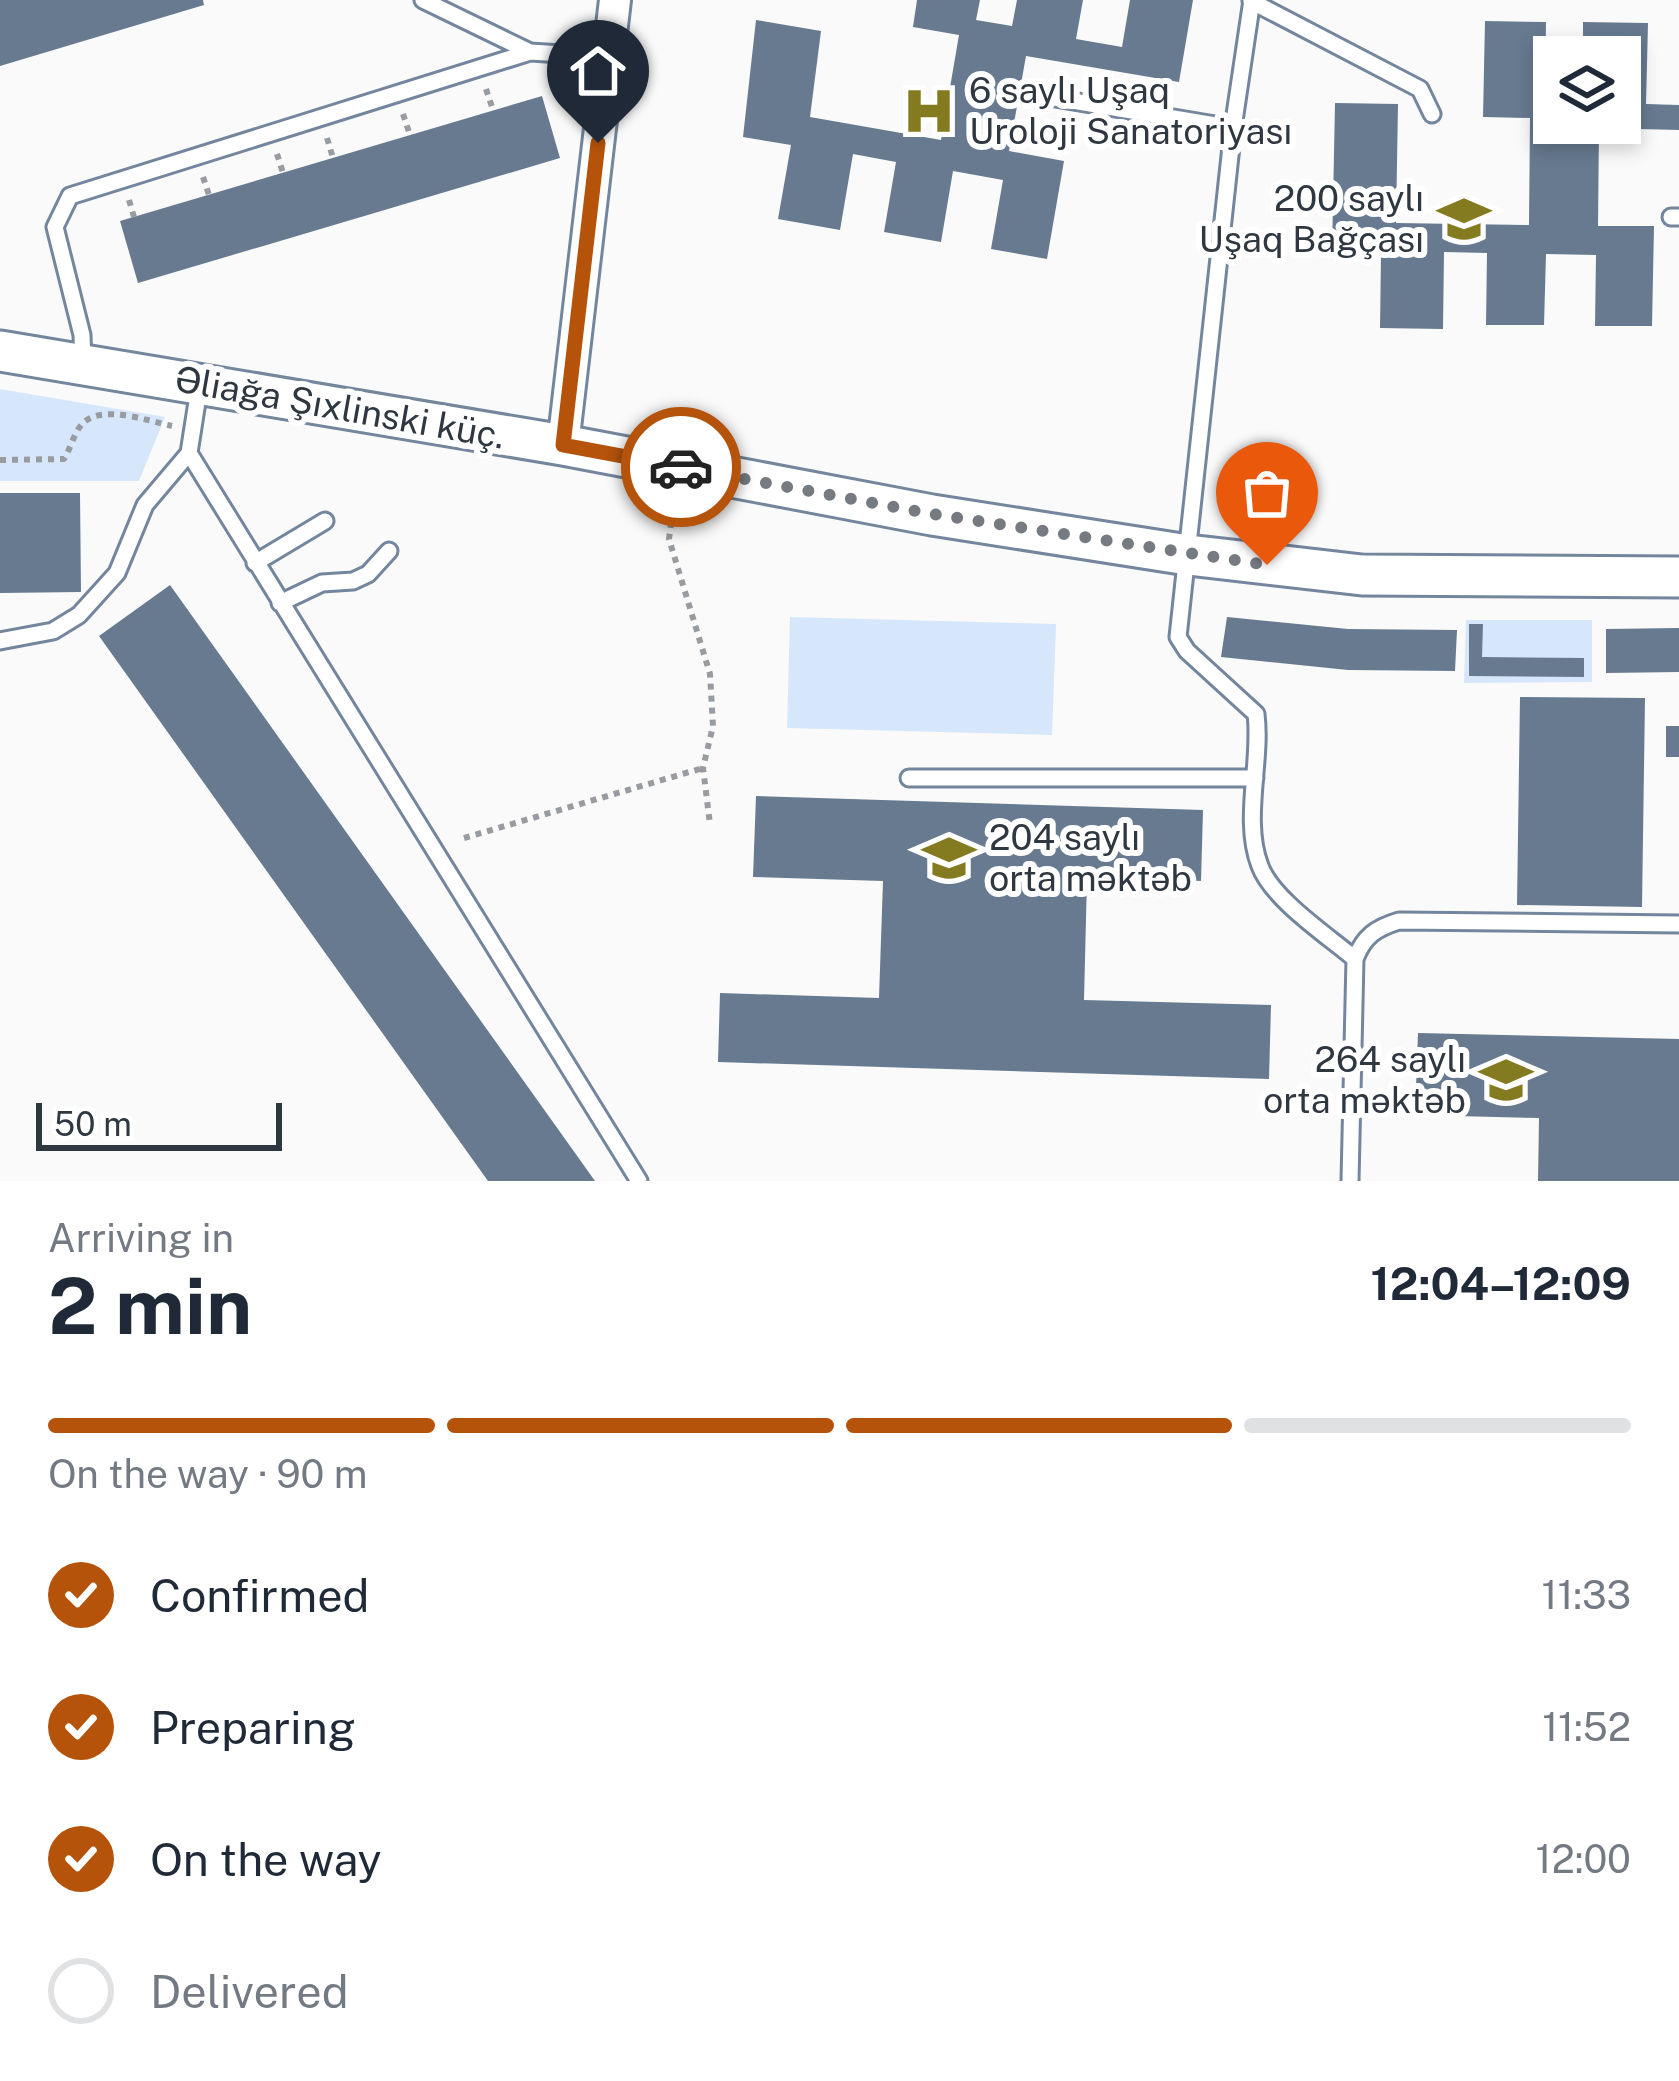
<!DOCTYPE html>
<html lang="en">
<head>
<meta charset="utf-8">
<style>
	:root { --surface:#fff; --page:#f6f6f7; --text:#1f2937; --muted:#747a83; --line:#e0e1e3; --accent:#b45309 }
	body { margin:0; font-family:"Public Sans",sans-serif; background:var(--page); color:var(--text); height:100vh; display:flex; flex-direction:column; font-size:45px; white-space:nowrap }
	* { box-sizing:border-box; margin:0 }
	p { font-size:39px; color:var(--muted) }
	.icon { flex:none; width:66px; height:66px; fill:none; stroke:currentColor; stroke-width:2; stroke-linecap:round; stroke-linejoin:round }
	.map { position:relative; height:1181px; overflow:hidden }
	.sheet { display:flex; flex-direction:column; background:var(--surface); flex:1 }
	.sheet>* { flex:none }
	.tools { position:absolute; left:1533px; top:36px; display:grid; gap:24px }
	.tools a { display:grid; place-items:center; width:108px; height:108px; border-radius:0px; background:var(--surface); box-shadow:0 6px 18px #0003; font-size:60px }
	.scale { position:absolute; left:36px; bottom:30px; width:246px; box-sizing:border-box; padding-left:12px; border:6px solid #2f3741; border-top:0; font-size:33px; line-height:42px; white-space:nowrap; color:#2f3741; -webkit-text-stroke:9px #fff; paint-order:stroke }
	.pin { position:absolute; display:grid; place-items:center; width:102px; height:102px; color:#fff; margin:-123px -51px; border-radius:50% 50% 50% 0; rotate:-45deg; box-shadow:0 0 12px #0007 }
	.pin .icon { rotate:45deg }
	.courier { position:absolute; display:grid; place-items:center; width:120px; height:120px; margin:-60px; border:9px solid #b45309; border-radius:50%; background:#fff; color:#222; box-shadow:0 3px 15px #0007 }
	.head em { font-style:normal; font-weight:700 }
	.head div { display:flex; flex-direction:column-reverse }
	.head { display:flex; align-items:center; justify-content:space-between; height:204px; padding:0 48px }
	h1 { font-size:78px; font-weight:700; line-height:90px }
	.bar { display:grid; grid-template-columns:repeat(4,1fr); gap:18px 12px; align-content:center; height:144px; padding:0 48px }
	.bar i { height:15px; border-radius:9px; background:var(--line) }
	.bar .current { background:var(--accent) }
	.bar p { grid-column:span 4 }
	ol { padding:0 48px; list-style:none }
	li { display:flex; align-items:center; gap:36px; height:132px }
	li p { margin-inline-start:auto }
	li .icon { padding:12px; border-radius:50%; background:var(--accent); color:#fff; stroke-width:4 }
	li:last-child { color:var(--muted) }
	li i { width:66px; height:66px; border:6px solid var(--line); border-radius:50% }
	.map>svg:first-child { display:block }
	.green { fill:#d6e7fb }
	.building { fill:#677a90 }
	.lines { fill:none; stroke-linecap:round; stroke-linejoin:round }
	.lane-casing { stroke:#73869d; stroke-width:21 }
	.street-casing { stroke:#73869d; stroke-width:36 }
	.secondary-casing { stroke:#73869d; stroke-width:45 }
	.path { stroke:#989ba0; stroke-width:6; stroke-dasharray:6 6; stroke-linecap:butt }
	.lane { stroke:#fff; stroke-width:15 }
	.street { stroke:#fff; stroke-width:30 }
	.secondary { stroke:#fff; stroke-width:39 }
	.done { stroke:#767b82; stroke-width:12; stroke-dasharray:0 21.6 }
	.route { stroke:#b45309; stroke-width:15 }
	.labels { text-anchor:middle; stroke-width:12; stroke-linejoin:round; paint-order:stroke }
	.poi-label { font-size:36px; fill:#2f3741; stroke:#fff; text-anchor:start }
	.street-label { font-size:36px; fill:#2f3741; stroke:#fff }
</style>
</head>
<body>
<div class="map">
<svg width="1679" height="1181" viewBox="0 0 1679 1181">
	<rect width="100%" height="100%" fill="#fafafa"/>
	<path class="green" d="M 0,389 L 165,417 L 139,481 L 0,481 Z
		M 790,617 L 1056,624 L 1052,735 L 787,728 Z
		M 1466,620 L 1592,620 L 1592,682 L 1464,683 Z"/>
	<path class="building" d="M 0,0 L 203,0 L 204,5 L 0,66 Z
		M 917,0 L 980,0 L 976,20 L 1012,26 L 1017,0 L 1083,0 L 1076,39 L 1122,47 L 1130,0 L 1193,0 L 1179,82 L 1026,56 L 1009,151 L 1064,161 L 1047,259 L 991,249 L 1003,180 L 953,171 L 941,242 L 884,232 L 896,162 L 853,154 L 840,230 L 778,219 L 791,145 L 743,137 L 756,20 L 821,31 L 810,117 L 941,140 L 959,35 L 913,27 Z
		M 1485,21 L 1546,22 L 1545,101 L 1554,101 L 1554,123 L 1620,123 L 1620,57 L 1583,57 L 1583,22 L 1648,23 L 1646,104 L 1679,105 L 1679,130 L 1599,128 L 1598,226 L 1654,226 L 1652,326 L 1595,326 L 1596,255 L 1546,254 L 1544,325 L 1486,325 L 1487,253 L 1444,252 L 1443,329 L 1380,328 L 1381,254 L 1332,253 L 1335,103 L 1398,104 L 1396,223 L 1529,225 L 1530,118 L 1483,117 Z
		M 542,96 L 560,158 L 138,283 L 120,221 Z
		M 0,493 L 80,493 L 81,592 L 0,593 Z
		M 170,585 L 595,1181 L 488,1181 L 99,636 Z
		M 1227,617 L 1348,629 L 1457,630 L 1455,671 L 1348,670 L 1221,657 Z
		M 1469,624 L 1483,624 L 1482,657 L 1584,658 L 1584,677 L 1469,676 Z
		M 1679,628 L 1679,672 L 1606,673 L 1606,629 Z
		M 1520,697 L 1645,698 L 1642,907 L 1517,905 Z
		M 1666,726 L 1679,726 L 1679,757 L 1666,757 Z
		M 756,796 L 1203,810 L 1201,881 L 1087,878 L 1084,1000 L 1271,1005 L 1269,1079 L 718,1062 L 720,993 L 879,998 L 883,881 L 753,877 Z
		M 1418,1033 L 1679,1039 L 1679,1181 L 1538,1181 L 1539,1118 L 1415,1115 Z"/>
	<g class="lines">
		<g class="lane-casing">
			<path id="lane" d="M 423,0 L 530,52 L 609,57
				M 1252,0 L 1233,128 L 1178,637 L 1187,651 L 1256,714 C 1262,762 1242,820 1260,866 C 1272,899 1328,936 1355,959
				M 1251,1 L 1420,89 L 1432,114
				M 1043,96 L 1233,128
				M 1671,217 L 1679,217
				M 83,363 L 82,335 L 55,227 L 70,196 L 530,52
				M 199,389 L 189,453 L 639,1181
				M 255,563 L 325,521
				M 280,603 L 322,583 L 353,581 L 368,574 L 389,551
				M 0,641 L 53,631 L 79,615 L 117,573 L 145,505 L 189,453
				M 909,778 L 1255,778
				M 1350,1181 L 1355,959 C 1364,936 1376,928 1399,921 L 1679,924"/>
		</g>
		<g class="street-casing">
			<path id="street" d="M 563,445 L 615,0"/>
		</g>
		<g class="secondary-casing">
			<path id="secondary" d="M 0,351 L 563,445 L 932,515 L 1188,555 L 1362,575 L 1679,577"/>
		</g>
		<path class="path" d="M 486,89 L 493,110
			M 403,114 L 410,135
			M 327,138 L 333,158
			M 277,154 L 283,173
			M 203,177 L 209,195
			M 129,200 L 134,217
			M 0,460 L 64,459 C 71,448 74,432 83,423 C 103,404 148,421 172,426
			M 673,510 L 669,539 L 710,674 L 713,726 L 703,768 L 710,824
			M 464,838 L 703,768"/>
		<use href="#lane" class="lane"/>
		<use href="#street" class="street"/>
		<use href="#secondary" class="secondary"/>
	</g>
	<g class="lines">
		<path class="done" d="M 681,467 L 932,514 L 1267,565"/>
		<path class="route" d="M 598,143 L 563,445 L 681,467"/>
	</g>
	<defs>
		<g id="hospital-bare" transform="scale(4.14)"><path d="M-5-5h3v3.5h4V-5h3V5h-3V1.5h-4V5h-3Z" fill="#847b20" stroke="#fff" stroke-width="2.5" paint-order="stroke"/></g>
		<g id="school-bare" transform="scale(4.14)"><path d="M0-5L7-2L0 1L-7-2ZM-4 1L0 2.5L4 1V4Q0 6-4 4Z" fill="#847b20" stroke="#fff" stroke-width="2.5" paint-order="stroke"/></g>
	</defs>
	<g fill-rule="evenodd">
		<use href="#hospital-bare" x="929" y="111"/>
		<use href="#school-bare" x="1464" y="219"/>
		<use href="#school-bare" x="949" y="858"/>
		<use href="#school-bare" x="1506" y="1080"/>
	</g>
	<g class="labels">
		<g class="poi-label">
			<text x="969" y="103">6 saylı Uşaq<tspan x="969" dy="41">Uroloji Sanatoriyası</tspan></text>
			<text x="1424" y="211" text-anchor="end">200 saylı<tspan x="1424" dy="41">Uşaq Bağçası</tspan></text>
			<text x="989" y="850">204 saylı<tspan x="989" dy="41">orta məktəb</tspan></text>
			<text x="1466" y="1072" text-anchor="end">264 saylı<tspan x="1466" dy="41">orta məktəb</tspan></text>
		</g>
		<g class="street-label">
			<text transform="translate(340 407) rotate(10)" y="13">Əliağa Şıxlinski küç.</text>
		</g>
	</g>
</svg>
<div class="tools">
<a><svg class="icon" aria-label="layers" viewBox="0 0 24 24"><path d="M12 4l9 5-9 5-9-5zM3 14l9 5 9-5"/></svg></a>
</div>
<div class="scale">50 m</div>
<div class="pin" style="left:1267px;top:565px;background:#ea580c"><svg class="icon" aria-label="bag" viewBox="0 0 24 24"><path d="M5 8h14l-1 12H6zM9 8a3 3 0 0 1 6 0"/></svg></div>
<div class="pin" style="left:598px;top:143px;background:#1f2937"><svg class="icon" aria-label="home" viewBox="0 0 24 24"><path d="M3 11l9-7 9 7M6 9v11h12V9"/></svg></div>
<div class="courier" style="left:681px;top:467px"><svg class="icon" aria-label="car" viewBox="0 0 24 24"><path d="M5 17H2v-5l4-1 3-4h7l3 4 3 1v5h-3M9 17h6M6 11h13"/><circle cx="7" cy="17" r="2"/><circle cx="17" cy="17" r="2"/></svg></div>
</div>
<section class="sheet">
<div class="head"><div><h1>2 min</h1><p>Arriving in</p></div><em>12:04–12:09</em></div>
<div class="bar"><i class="current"></i><i class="current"></i><i class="current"></i><i></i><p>On the way · 90 m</p></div>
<ol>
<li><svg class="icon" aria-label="check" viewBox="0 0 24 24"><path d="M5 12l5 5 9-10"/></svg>Confirmed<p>11:33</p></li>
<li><svg class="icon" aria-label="check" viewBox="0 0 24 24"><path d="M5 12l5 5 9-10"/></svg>Preparing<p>11:52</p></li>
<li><svg class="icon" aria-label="check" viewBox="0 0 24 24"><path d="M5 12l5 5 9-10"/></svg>On the way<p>12:00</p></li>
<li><i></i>Delivered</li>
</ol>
</section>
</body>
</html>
